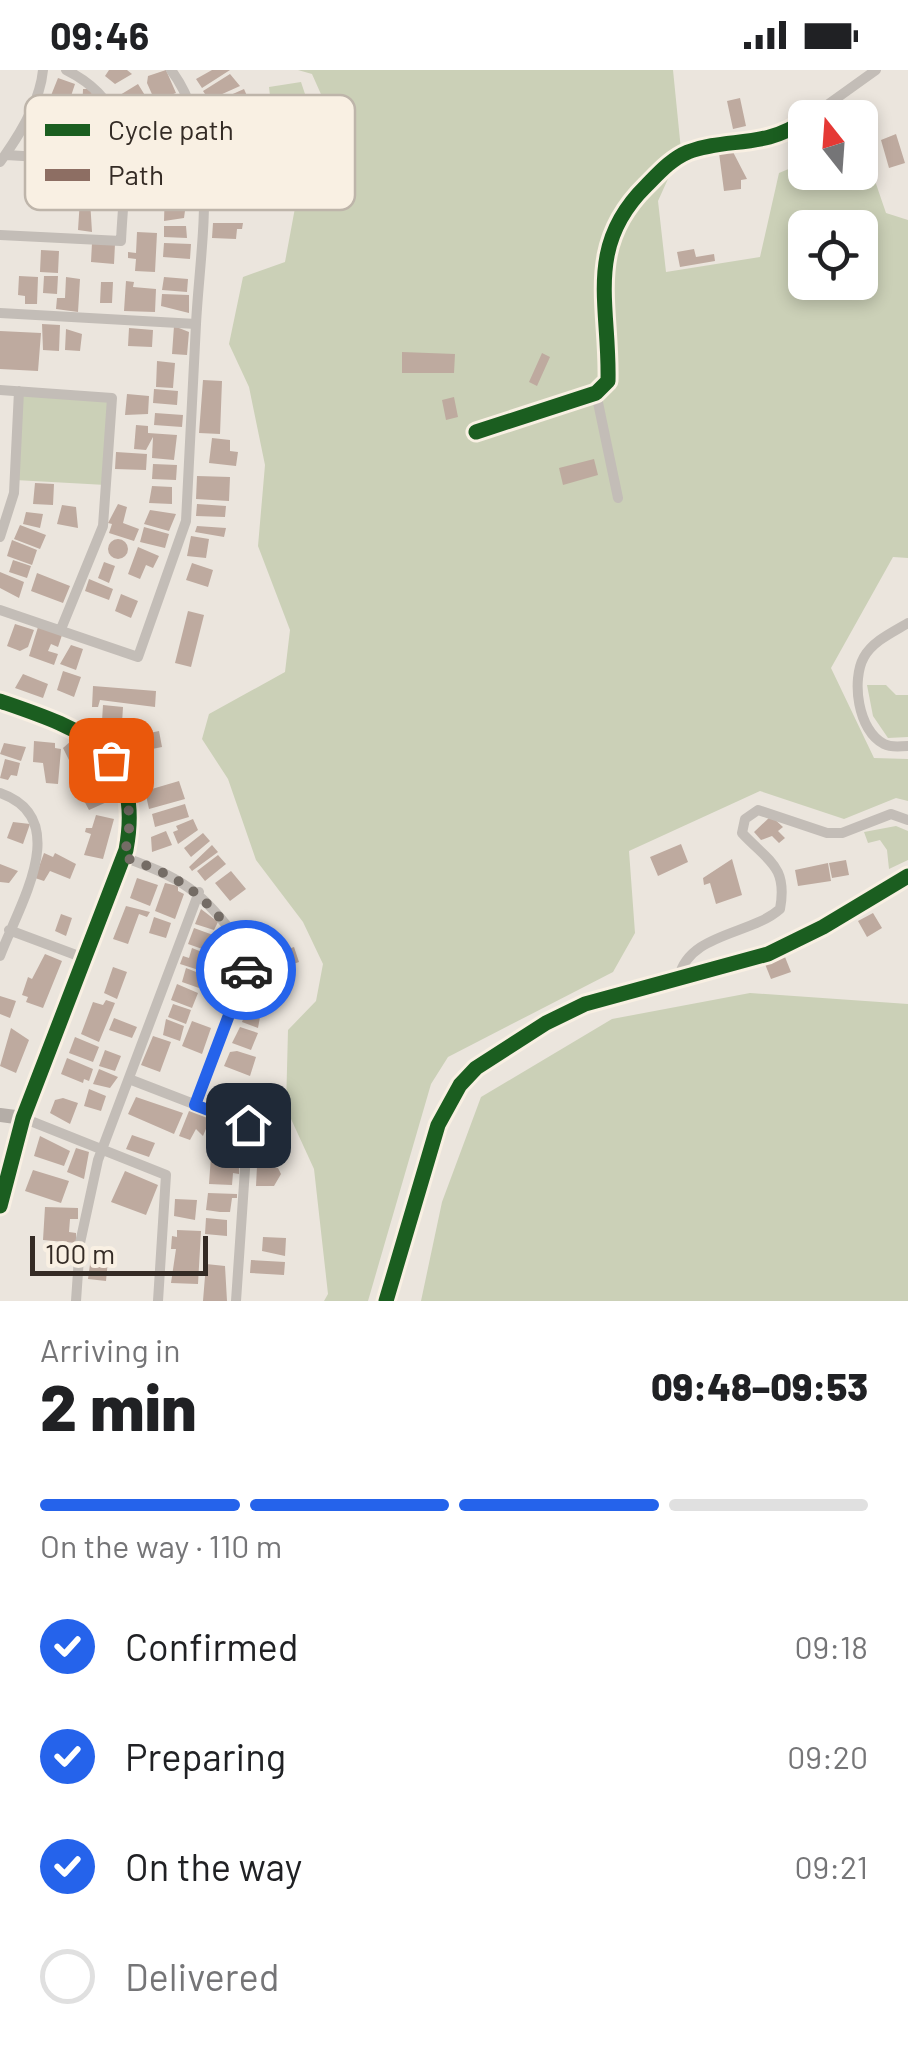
<!DOCTYPE html>
<html lang="en">
<head>
<meta charset="utf-8">
<style>
	:root { --surface:#fff; --page:#f6f6f6; --text:#202124; --muted:#757577; --line:#e0e0e0; --accent:#2563eb }
	body { margin:0; font-family:Barlow,sans-serif; background:var(--page); color:var(--text); height:100vh; display:flex; flex-direction:column; font-size:38px; white-space:nowrap }
	* { box-sizing:border-box; margin:0 }
	p { font-size:32px; color:var(--muted) }
	.icon { flex:none; width:55px; height:55px; fill:none; stroke:currentColor; stroke-width:2; stroke-linecap:round; stroke-linejoin:round }
	.map { position:relative; height:1231px; overflow:hidden }
	.drawer { display:flex; flex-direction:column; background:var(--surface); flex:1 }
	.drawer>* { flex:none }
	.needle { width:65px; rotate:343deg }
	.fabs { position:absolute; left:788px; top:30px; display:grid; gap:20px }
	.fabs a { display:grid; place-items:center; width:90px; height:90px; border-radius:15px; background:var(--surface); box-shadow:0 5px 15px #0003; font-size:50px }
	.scale { position:absolute; left:30px; bottom:25px; width:178px; box-sizing:border-box; padding-left:10px; border:5px solid #342b25; border-top:0; font-size:28px; line-height:35px; white-space:nowrap; color:#342b25; -webkit-text-stroke:8px #f9f0e3; paint-order:stroke }
	.pin { position:absolute; display:grid; place-items:center; width:85px; height:85px; color:#fff; margin:-42px; border-radius:20px; box-shadow:0 5px 15px #0006 }
	.courier { position:absolute; display:grid; place-items:center; width:100px; height:100px; margin:-50px; border:8px solid #2563eb; border-radius:50%; background:#fff; color:#222; box-shadow:0 2px 12px #0007 }
	.head em { font-style:normal; font-weight:800 }
	.head div { display:flex; flex-direction:column-reverse }
	.head { display:flex; align-items:center; justify-content:space-between; height:170px; padding:0 40px }
	h1 { font-size:65px; font-weight:800; line-height:75px }
	.bar { display:grid; grid-template-columns:repeat(4,1fr); gap:15px 10px; align-content:center; height:120px; padding:0 40px }
	.bar i { height:12px; border-radius:8px; background:var(--line) }
	.bar .current { background:var(--accent) }
	.bar p { grid-column:span 4 }
	ol { padding:0 40px; list-style:none }
	li { display:flex; align-items:center; gap:30px; height:110px }
	li p { margin-inline-start:auto }
	li .icon { padding:10px; border-radius:50%; background:var(--accent); color:#fff; stroke-width:4 }
	li:last-child { color:var(--muted) }
	li i { width:55px; height:55px; border:5px solid var(--line); border-radius:50% }
	.status { display:flex; justify-content:space-between; align-items:center; height:70px; padding:0 50px; background:var(--surface); direction:ltr }
	.status svg { height:28px; fill:currentColor }
	.map>svg:first-child { display:block }
	.green { fill:#cbd0b7; fill-rule:evenodd }
	.building { fill:#beaa9f }
	.lines { fill:none; stroke-linecap:round; stroke-linejoin:round }
	.street { stroke:#c3bdb7; stroke-width:10 }
	.secondary { stroke:#b4ada7; stroke-width:14 }
	.quiet { stroke:#8d6e63; stroke-width:12; stroke-dasharray:25 12; stroke-linecap:butt }
	.cycleway-casing { stroke:#f9f0e3; stroke-width:21 }
	.cycleway { stroke:#1b5e20; stroke-width:15 }
	.done { stroke:#746c65; stroke-width:10; stroke-dasharray:0 18 }
	.route { stroke:#2563eb; stroke-width:12 }
	.key { fill:#f9f0e3; stroke:#beb5aa; stroke-width:2.5 }
	.key-label { font-size:28px; fill:#342b25 }
</style>
</head>
<body>
<div class="status"><b>09:46</b><svg viewBox="0 0 49 12"><path d="M0 12V9h3v3zM5 12V6h3v6zM10 12V3h3v9zM15 12V0h3v12zM26 1h20v11H26zM47 4h2v5h-2z"/></svg></div>
<div class="map">
<svg width="908" height="1231" viewBox="0 0 908 1231">
	<rect width="100%" height="100%" fill="#ebe5dd"/>
	<path class="green" d="M 298,0 L 673,0 L 681,80 L 658,131 L 666,202 L 760,187 L 779,103 L 805,92 L 805,102 L 860,102 L 861,70 L 886,143 L 908,150 L 908,488 L 893,487 L 831,598 L 874,688 L 908,689 L 908,731 L 896,728 L 844,749 L 760,721 L 629,781 L 635,863 L 613,902 L 448,987 L 431,1014 L 368,1231 L 324,1231 L 328,1224 L 314,1099 L 286,1038 L 288,960 L 316,931 L 323,894 L 303,852 L 256,790 L 228,709 L 202,669 L 209,644 L 285,602 L 290,560 L 258,476 L 265,395 L 249,317 L 229,274 L 243,207 L 285,192 L 297,127 L 336,58 L 312,4 ZM 805,158 L 860,158 L 860,212 L 805,212 Z
		M 301,12 L 316,57 L 280,113 L 269,17 Z
		M 19,321 L 112,328 L 106,415 L 15,410 Z
		M 867,615 L 886,615 L 896,625 L 908,625 L 908,667 L 888,668 L 873,646 Z
		M 896,756 L 908,761 L 908,790 L 889,799 L 887,780 L 880,770 L 868,773 L 864,762 Z
		M 750,923 L 908,934 L 908,1231 L 421,1231 L 442,1132 L 481,1027 L 612,949 Z"/>
	<path class="building" d="M 109,0 L 127,0 L 132,4 L 115,14 L 105,6 Z
		M 166,0 L 176,23 L 155,31 L 147,13 L 148,6 Z
		M 212,0 L 230,0 L 202,18 L 196,9 Z
		M 230,4 L 240,16 L 209,30 L 203,21 Z
		M 58,8 L 75,14 L 65,44 L 46,38 Z
		M 138,14 L 146,27 L 128,38 L 120,25 Z
		M 83,19 L 92,19 L 91,44 L 82,44 Z
		M 244,19 L 251,35 L 221,42 L 217,31 Z
		M 740,28 L 746,56 L 733,59 L 727,31 Z
		M 896,64 L 905,93 L 889,98 L 881,70 Z
		M 732,80 L 747,109 L 741,110 L 741,119 L 724,121 L 719,83 Z
		M 165,118 L 188,119 L 184,148 L 164,151 Z
		M 80,129 L 90,130 L 92,162 L 78,160 Z
		M 213,153 L 243,153 L 242,159 L 237,159 L 236,169 L 212,168 Z
		M 164,156 L 186,156 L 187,168 L 164,167 Z
		M 137,162 L 157,163 L 155,202 L 135,201 L 136,189 L 128,188 L 128,182 L 136,183 Z
		M 92,173 L 115,174 L 114,194 L 91,192 Z
		M 164,173 L 191,174 L 190,189 L 163,187 Z
		M 694,179 L 696,187 L 714,184 L 715,191 L 680,197 L 677,182 Z
		M 41,180 L 59,181 L 58,203 L 40,202 Z
		M 19,206 L 38,207 L 37,234 L 25,234 L 25,226 L 18,225 Z
		M 44,206 L 58,206 L 57,224 L 43,223 Z
		M 66,207 L 80,209 L 78,242 L 56,239 L 57,228 L 65,228 Z
		M 164,207 L 188,209 L 187,222 L 162,220 Z
		M 126,211 L 134,212 L 133,217 L 156,219 L 155,242 L 124,241 Z
		M 101,212 L 113,212 L 112,233 L 100,233 Z
		M 162,224 L 189,225 L 189,243 L 161,236 Z
		M 42,254 L 60,255 L 59,281 L 43,280 Z
		M 174,256 L 189,262 L 187,285 L 172,284 Z
		M 129,258 L 153,260 L 152,277 L 128,276 Z
		M 66,259 L 82,264 L 80,281 L 65,280 Z
		M 0,261 L 41,263 L 38,301 L 0,299 Z
		M 402,282 L 455,284 L 454,303 L 402,303 Z
		M 542,283 L 550,287 L 537,316 L 529,312 Z
		M 157,291 L 175,293 L 173,318 L 156,317 Z
		M 203,310 L 222,311 L 220,364 L 199,363 Z
		M 154,319 L 178,321 L 177,335 L 153,333 Z
		M 127,324 L 149,326 L 148,344 L 125,345 Z
		M 454,327 L 458,347 L 446,350 L 442,330 Z
		M 155,343 L 183,345 L 182,357 L 154,355 Z
		M 136,355 L 148,356 L 148,363 L 177,365 L 174,390 L 152,388 L 153,367 L 146,380 L 134,379 Z
		M 212,368 L 230,370 L 230,381 L 238,382 L 236,396 L 209,393 Z
		M 116,382 L 147,384 L 146,400 L 115,399 Z
		M 594,389 L 598,405 L 563,415 L 559,398 Z
		M 153,394 L 177,395 L 176,410 L 152,409 Z
		M 197,406 L 230,407 L 229,431 L 196,429 Z
		M 35,413 L 54,414 L 53,435 L 33,434 Z
		M 152,416 L 172,417 L 172,434 L 149,433 Z
		M 118,434 L 127,437 L 123,453 L 139,459 L 134,471 L 109,463 L 112,454 L 108,453 Z
		M 197,434 L 226,436 L 225,447 L 196,446 Z
		M 62,435 L 76,437 L 78,458 L 57,454 Z
		M 150,440 L 176,444 L 169,461 L 144,454 Z
		M 26,442 L 43,444 L 40,458 L 23,454 Z
		M 20,455 L 46,465 L 40,479 L 14,469 Z
		M 197,456 L 226,458 L 224,467 L 195,462 Z
		M 144,457 L 169,464 L 165,478 L 140,472 Z
		M 191,466 L 209,469 L 206,488 L 187,486 Z
		M108 479a10 10 0 1 1 20 0a10 10 0 1 1-20 0Z
		M 12,470 L 37,480 L 32,495 L 7,486 Z
		M 138,477 L 159,486 L 153,498 L 146,495 L 140,509 L 128,504 Z
		M 13,490 L 31,496 L 27,508 L 9,502 Z
		M 104,492 L 115,496 L 109,513 L 98,508 Z
		M 192,493 L 213,500 L 208,517 L 186,510 Z
		M 0,502 L 24,512 L 19,528 L 0,518 Z
		M 37,503 L 70,516 L 63,533 L 31,521 Z
		M 89,509 L 113,519 L 109,530 L 85,521 Z
		M 121,524 L 138,531 L 131,548 L 115,541 Z
		M 188,541 L 204,545 L 191,597 L 175,593 Z
		M 15,554 L 34,560 L 28,577 L 20,581 L 7,576 Z
		M 38,557 L 62,565 L 58,577 L 51,574 L 48,581 L 58,584 L 54,595 L 29,586 Z
		M 71,575 L 83,579 L 76,600 L 60,594 Z
		M 63,601 L 81,607 L 74,627 L 57,620 Z
		M 23,604 L 48,614 L 43,628 L 15,618 Z
		M 93,616 L 156,621 L 155,637 L 100,630 L 98,637 L 92,637 Z
		M 103,635 L 123,637 L 122,653 L 102,651 Z
		M 159,661 L 162,677 L 142,681 L 140,665 Z
		M 34,671 L 55,673 L 55,678 L 61,679 L 58,714 L 46,713 L 43,693 L 33,692 Z
		M 71,671 L 87,686 L 74,700 L 63,678 Z
		M 4,673 L 26,677 L 21,691 L 0,684 Z
		M 5,689 L 20,693 L 17,706 L 11,705 L 8,710 L 0,708 Z
		M 94,698 L 102,708 L 109,731 L 89,740 L 81,725 L 85,715 L 80,704 Z
		M 179,711 L 185,729 L 149,739 L 145,721 Z
		M 185,734 L 189,747 L 155,757 L 152,744 Z
		M 96,745 L 114,749 L 103,789 L 84,785 L 91,764 L 85,762 L 86,758 L 92,758 Z
		M 771,746 L 783,757 L 778,761 L 785,768 L 779,773 L 772,766 L 761,770 L 754,762 Z
		M 193,749 L 198,760 L 178,774 L 173,762 L 178,760 L 176,756 Z
		M 13,752 L 30,754 L 23,774 L 7,768 Z
		M 166,761 L 172,775 L 152,782 L 151,767 Z
		M 203,763 L 210,771 L 191,787 L 184,778 Z
		M 681,774 L 688,792 L 658,806 L 650,787 Z
		M 212,775 L 218,782 L 192,801 L 189,797 Z
		M 44,783 L 53,787 L 55,783 L 76,794 L 70,809 L 50,801 L 44,811 L 35,808 Z
		M 218,785 L 226,794 L 205,811 L 197,801 Z
		M 732,789 L 742,825 L 716,834 L 710,813 L 704,815 L 703,808 Z
		M 846,790 L 849,805 L 832,808 L 829,793 Z
		M 828,793 L 831,811 L 798,816 L 795,800 Z
		M 0,794 L 18,801 L 9,813 L 0,812 Z
		M 231,801 L 246,819 L 230,831 L 215,813 Z
		M 137,808 L 158,815 L 150,836 L 130,828 Z
		M 165,813 L 178,816 L 178,821 L 184,824 L 175,849 L 155,841 Z
		M 126,836 L 150,842 L 147,847 L 139,844 L 128,874 L 113,869 Z
		M 201,839 L 218,852 L 214,860 L 195,854 Z
		M 873,843 L 882,858 L 867,867 L 858,851 Z
		M 61,844 L 72,848 L 66,866 L 55,861 Z
		M 154,847 L 171,853 L 166,868 L 149,863 Z
		M 194,858 L 213,865 L 211,882 L 188,874 Z
		M 294,877 L 299,892 L 279,899 L 274,884 Z
		M 192,878 L 212,886 L 205,902 L 180,894 L 183,886 L 189,888 Z
		M 45,884 L 62,891 L 43,938 L 26,932 L 28,927 L 22,925 L 28,907 L 32,909 Z
		M 785,887 L 791,902 L 771,909 L 765,894 Z
		M 113,897 L 127,902 L 117,929 L 104,923 Z
		M 186,898 L 204,905 L 199,918 L 182,912 Z
		M 264,898 L 291,906 L 286,918 L 260,908 Z
		M 212,903 L 229,909 L 223,922 L 206,916 Z
		M 255,911 L 272,917 L 265,933 L 249,927 Z
		M 177,914 L 198,923 L 192,938 L 171,930 Z
		M 0,926 L 16,931 L 10,948 L 0,944 Z
		M 106,930 L 115,933 L 99,972 L 81,964 L 93,932 L 103,935 Z
		M 250,931 L 262,936 L 258,958 L 242,952 Z
		M 173,934 L 191,940 L 186,954 L 168,947 Z
		M 114,948 L 137,957 L 132,968 L 109,960 Z
		M 166,949 L 184,956 L 180,971 L 163,965 Z
		M 192,951 L 211,958 L 202,984 L 182,976 Z
		M 240,957 L 258,963 L 251,980 L 232,973 Z
		M 11,958 L 29,970 L 16,1003 L 0,996 Z
		M 153,966 L 171,972 L 160,1002 L 141,995 Z
		M 75,967 L 99,977 L 93,992 L 69,983 Z
		M 105,980 L 121,986 L 115,1001 L 99,996 Z
		M 237,981 L 256,987 L 250,1006 L 224,996 L 230,982 Z
		M 67,988 L 93,999 L 89,1011 L 84,1009 L 83,1013 L 61,1004 Z
		M 99,999 L 118,1007 L 110,1018 L 93,1014 Z
		M 89,1019 L 106,1026 L 101,1041 L 84,1036 Z
		M 136,1027 L 183,1043 L 174,1064 L 128,1044 Z
		M 63,1028 L 78,1033 L 70,1054 L 50,1043 L 55,1030 Z
		M 189,1041 L 210,1049 L 203,1066 L 196,1059 L 190,1070 L 179,1066 Z
		M 255,1060 L 263,1060 L 273,1085 L 272,1092 L 254,1091 Z
		M 132,1065 L 155,1073 L 149,1087 L 126,1079 Z
		M 40,1066 L 70,1081 L 64,1096 L 34,1086 Z
		M 76,1078 L 89,1082 L 84,1109 L 67,1102 Z
		M 211,1086 L 235,1088 L 234,1097 L 239,1097 L 239,1104 L 233,1103 L 232,1115 L 209,1114 Z
		M 257,1096 L 278,1098 L 281,1104 L 274,1116 L 256,1116 Z
		M 33,1100 L 69,1111 L 61,1133 L 25,1121 Z
		M 125,1101 L 158,1115 L 146,1145 L 111,1132 Z
		M 208,1123 L 237,1124 L 237,1128 L 232,1128 L 230,1142 L 220,1142 L 206,1140 Z
		M 175,1129 L 197,1130 L 195,1150 L 174,1146 Z
		M 45,1137 L 78,1138 L 78,1149 L 70,1149 L 69,1162 L 76,1163 L 76,1173 L 43,1170 Z
		M 206,1148 L 227,1150 L 227,1166 L 205,1164 Z
		M 177,1160 L 201,1161 L 198,1214 L 171,1213 L 176,1179 L 171,1179 L 172,1166 L 177,1167 Z
		M 263,1167 L 286,1168 L 285,1186 L 262,1181 Z
		M 92,1180 L 109,1180 L 106,1211 L 88,1209 Z
		M 251,1190 L 285,1192 L 284,1205 L 250,1203 Z
		M 206,1194 L 225,1196 L 227,1231 L 203,1231 Z"/>
	<g class="lines">
		<path class="street" d="M 809,48 L 876,0
			M 6,85 L 124,92
			M 0,92 C 19,66 40,33 43,0
			M 0,165 L 121,171 C 124,101 141,37 66,0
			M 0,243 L 196,254 C 200,174 222,68 171,0
			M 0,320 L 112,328 L 103,456 L 61,559
			M 596,323 L 618,428
			M 476,362 L 596,323 L 608,311 C 610,236 584,177 646,116 C 658,104 671,89 688,82 C 728,67 765,79 805,50
			M 0,467 L 14,423 L 19,321
			M 0,540 L 138,587 L 186,451 L 196,254
			M 908,553 C 893,562 873,571 864,587 C 851,610 858,661 884,674 C 892,678 900,676 908,676
			M 0,723 C 74,749 19,835 0,886
			M 123,787 C 195,812 206,828 251,887 L 195,1035
			M 9,860 L 84,888
			M 679,907 C 689,863 751,865 780,839 C 788,796 768,791 742,763 L 745,749 L 758,740 L 827,763 L 842,763 L 891,744 L 908,750
			M 129,1009 L 248,1055 L 236,1231
			M 23,1048 L 166,1105 L 158,1231
			M 76,1231 L 80,1173 L 98,1090 L 199,822"/>
		<path class="secondary" d="M 0,631 C 78,658 145,678 126,780 L 23,1048 L 0,1136
			M 0,1045 L 23,1048
			M 386,1231 L 438,1055 L 460,1015 L 476,998 L 546,953 L 585,934 L 768,884 L 823,857 L 908,806"/>
		<path class="quiet" d="M 203,89 L 249,86"/>
		<g class="cycleway-casing">
			<path id="cycleway" d="M 476,362 L 596,323 L 608,311 C 610,236 584,177 646,116 C 658,104 671,89 688,82 C 728,67 765,79 805,50
				M 0,631 C 78,658 145,678 126,780 L 23,1048 L 0,1136
				M 386,1231 L 438,1055 L 460,1015 L 476,998 L 546,953 L 585,934 L 768,884 L 823,857 L 908,806"/>
		</g>
		<use href="#cycleway" class="cycleway"/>
	</g>
	<g class="lines">
		<path class="done" d="M 111,690 C 129,718 135,755 123,787 C 194,811 206,829 251,887 L 246,900"/>
		<path class="route" d="M 246,900 L 195,1035 L 248,1055"/>
	</g>
	<rect x="25" y="25" width="330" height="115" rx="15" class="key"/>
	<rect x="45" y="54" width="45" height="12" fill="#1b5e20"/>
	<rect x="45" y="99" width="45" height="12" fill="#8d6e63"/>
	<g class="key-label">
		<text x="108" y="70">Cycle path</text>
		<text x="108" y="115">Path</text>
	</g>
</svg>
<div class="fabs">
<a><svg class="needle" viewBox="-14 -14 28 28"><path d="M0-13l5 13h-10z" fill="#e53935"/><path d="M0 13l5-13h-10z" fill="#757577"/></svg></a>
<a><svg class="icon" aria-label="locate" viewBox="0 0 24 24"><circle cx="12" cy="12" r="6"/><path d="M12 2v4M12 18v4M2 12h4M18 12h4"/></svg></a>
</div>
<div class="scale">100 m</div>
<div class="pin" style="left:111px;top:690px;background:#ea580c"><svg class="icon" aria-label="bag" viewBox="0 0 24 24"><path d="M5 8h14l-1 12H6zM9 8a3 3 0 0 1 6 0"/></svg></div>
<div class="pin" style="left:248px;top:1055px;background:#1f2937"><svg class="icon" aria-label="home" viewBox="0 0 24 24"><path d="M3 11l9-7 9 7M6 9v11h12V9"/></svg></div>
<div class="courier" style="left:246px;top:900px"><svg class="icon" aria-label="car" viewBox="0 0 24 24"><path d="M5 17H2v-5l4-1 3-4h7l3 4 3 1v5h-3M9 17h6M6 11h13"/><circle cx="7" cy="17" r="2"/><circle cx="17" cy="17" r="2"/></svg></div>
</div>
<section class="drawer">
<div class="head"><div><h1>2 min</h1><p>Arriving in</p></div><em>09:48–09:53</em></div>
<div class="bar"><i class="current"></i><i class="current"></i><i class="current"></i><i></i><p>On the way · 110 m</p></div>
<ol>
<li><svg class="icon" aria-label="check" viewBox="0 0 24 24"><path d="M5 12l5 5 9-10"/></svg>Confirmed<p>09:18</p></li>
<li><svg class="icon" aria-label="check" viewBox="0 0 24 24"><path d="M5 12l5 5 9-10"/></svg>Preparing<p>09:20</p></li>
<li><svg class="icon" aria-label="check" viewBox="0 0 24 24"><path d="M5 12l5 5 9-10"/></svg>On the way<p>09:21</p></li>
<li><i></i>Delivered</li>
</ol>
</section>
</body>
</html>
